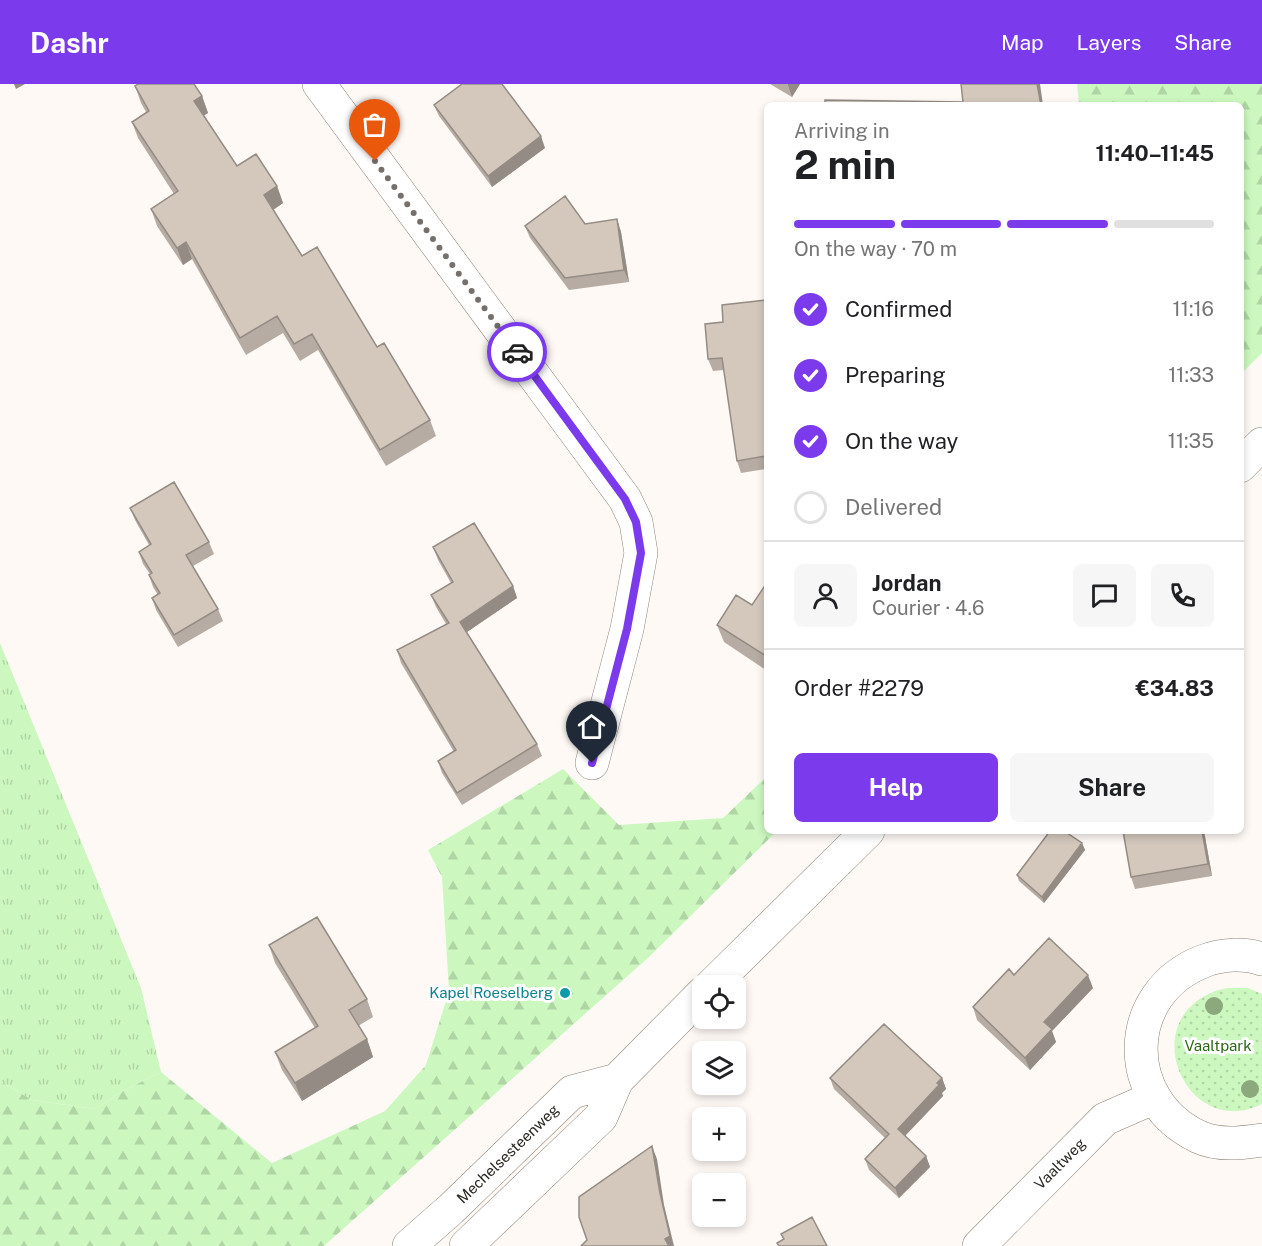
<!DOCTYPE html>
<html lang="en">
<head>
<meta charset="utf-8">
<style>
	:root { --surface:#fff; --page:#f6f6f6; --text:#202124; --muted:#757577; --line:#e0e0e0; --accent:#7c3aed }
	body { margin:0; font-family:"Public Sans",sans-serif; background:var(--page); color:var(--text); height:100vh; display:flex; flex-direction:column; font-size:22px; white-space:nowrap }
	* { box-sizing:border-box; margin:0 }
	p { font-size:20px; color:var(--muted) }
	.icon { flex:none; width:33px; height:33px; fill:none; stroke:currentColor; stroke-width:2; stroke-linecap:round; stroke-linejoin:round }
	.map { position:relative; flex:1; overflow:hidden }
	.panel { position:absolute; left:764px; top:18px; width:480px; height:732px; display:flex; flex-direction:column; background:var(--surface); border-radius:9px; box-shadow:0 3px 9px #0003 }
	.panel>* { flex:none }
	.fabs { position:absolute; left:692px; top:891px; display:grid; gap:12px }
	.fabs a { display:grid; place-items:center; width:54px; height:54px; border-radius:9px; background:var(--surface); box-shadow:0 3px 9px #0003; font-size:30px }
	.pin { position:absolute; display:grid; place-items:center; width:51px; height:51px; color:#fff; margin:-62px -26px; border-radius:50% 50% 50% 0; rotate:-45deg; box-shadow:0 0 6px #0007 }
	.pin .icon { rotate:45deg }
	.courier { position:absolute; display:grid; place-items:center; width:60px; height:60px; margin:-30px; border:4px solid #7c3aed; border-radius:50%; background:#fff; color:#222; box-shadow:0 2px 8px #0007 }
	.summary em { font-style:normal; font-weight:700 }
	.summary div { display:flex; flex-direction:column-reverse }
	.summary { display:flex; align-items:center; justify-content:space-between; height:102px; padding:0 30px }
	h1 { font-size:39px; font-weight:700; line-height:45px }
	.bar { display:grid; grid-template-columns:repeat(4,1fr); gap:9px 6px; align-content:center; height:72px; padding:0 30px }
	.bar i { height:8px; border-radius:4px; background:var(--line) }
	.bar .selected { background:var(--accent) }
	.bar p { grid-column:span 4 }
	.line { display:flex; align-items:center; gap:15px; padding:0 30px; border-top:2px solid var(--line) }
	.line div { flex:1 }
	.round { display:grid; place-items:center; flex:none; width:63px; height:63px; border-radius:9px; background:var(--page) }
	ol { padding:0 30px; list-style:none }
	li { display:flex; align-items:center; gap:18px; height:66px }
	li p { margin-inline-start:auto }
	li .icon { padding:6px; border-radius:50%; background:var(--accent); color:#fff; stroke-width:4 }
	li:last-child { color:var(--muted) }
	li i { width:33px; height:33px; border:3px solid var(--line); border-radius:50% }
	.primary-button { display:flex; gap:12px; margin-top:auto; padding:12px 30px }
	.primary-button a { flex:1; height:69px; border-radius:9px; background:var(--accent); color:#fff; font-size:24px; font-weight:700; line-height:69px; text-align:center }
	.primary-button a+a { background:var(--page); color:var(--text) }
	header { display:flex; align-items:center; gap:36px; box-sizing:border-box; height:84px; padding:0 30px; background:var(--accent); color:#fff }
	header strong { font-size:28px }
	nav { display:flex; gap:33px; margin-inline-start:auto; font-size:21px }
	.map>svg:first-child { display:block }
	.grass { fill:url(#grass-tufts) }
	.forest { fill:url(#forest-firs) }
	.park { fill:url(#park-dots) }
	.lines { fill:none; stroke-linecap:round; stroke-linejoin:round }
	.minor-casing { stroke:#8d8277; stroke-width:34 }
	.primary-casing { stroke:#8d8277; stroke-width:34 }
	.minor { stroke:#fff; stroke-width:33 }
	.primary { stroke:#fff; stroke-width:33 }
	.tree { fill:#8ba97c }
	.wall { fill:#b6aca3 }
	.shaded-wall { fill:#948c84 }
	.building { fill:#d4c8bd; stroke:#948c84; stroke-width:1.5 }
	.done { stroke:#75706c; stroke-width:6; stroke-dasharray:0 10.8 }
	.route { stroke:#7c3aed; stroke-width:8 }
	.culture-dot { fill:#0f9aa8; stroke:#fff; stroke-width:2 }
	.labels { text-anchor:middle; stroke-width:6; stroke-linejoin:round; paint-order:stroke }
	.culture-label { font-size:15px; fill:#0d838f; stroke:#fff; text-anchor:end }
	.park-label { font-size:15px; fill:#2d6719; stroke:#fff }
	.street-label { font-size:15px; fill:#2b2722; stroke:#fff }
</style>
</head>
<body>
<header>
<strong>Dashr</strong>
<nav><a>Map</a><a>Layers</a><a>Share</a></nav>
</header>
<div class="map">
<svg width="1262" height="1162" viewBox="0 0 1262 1162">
	<defs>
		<pattern id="grass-tufts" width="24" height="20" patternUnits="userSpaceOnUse" patternTransform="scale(1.5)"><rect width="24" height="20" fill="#ccf8c0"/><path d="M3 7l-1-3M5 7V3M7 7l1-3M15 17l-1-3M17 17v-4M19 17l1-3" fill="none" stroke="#afd5a5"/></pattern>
		<pattern id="forest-firs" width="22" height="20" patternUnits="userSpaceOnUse" patternTransform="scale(1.5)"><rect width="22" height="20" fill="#ccf8c0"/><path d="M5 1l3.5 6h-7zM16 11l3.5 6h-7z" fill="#afd5a5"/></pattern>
		<pattern id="park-dots" width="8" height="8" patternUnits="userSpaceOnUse" patternTransform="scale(1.5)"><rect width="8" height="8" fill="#ccf8c0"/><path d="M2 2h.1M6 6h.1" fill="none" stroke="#afd5a5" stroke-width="1.8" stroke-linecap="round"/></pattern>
	</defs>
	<rect width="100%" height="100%" fill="#fef9f5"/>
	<path class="grass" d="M 0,559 L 141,904 L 161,988 L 123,1007 L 95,1025 L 32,1016 L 0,997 Z"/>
	<path class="forest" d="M 1077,0 L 1262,0 L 1262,269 L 1241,290 L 1240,21 L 1079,21 Z
		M 563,685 L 619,741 L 723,734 L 766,693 L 766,747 L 777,747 L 649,873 L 324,1162 L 0,1162 L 0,997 L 32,1016 L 95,1025 L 123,1007 L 161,988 L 272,1079 L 385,1027 L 426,981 L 449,907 L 442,793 L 428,766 Z"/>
	<path class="park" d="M 1229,904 L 1248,904 L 1262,910 L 1262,1020 C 1188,1057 1136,941 1211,909 C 1216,906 1223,905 1229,904 Z"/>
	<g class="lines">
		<g class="minor-casing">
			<path id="minor" d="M 319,0 L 625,415 L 636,438 L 641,469 L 627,545 L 592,679
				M 1262,875 C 1244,869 1222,870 1204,877 C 1122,908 1120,1016 1199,1053 C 1219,1062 1241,1059 1262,1056
				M 979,1162 L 1105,1035 L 1153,1014"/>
		</g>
		<g class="primary-casing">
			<path id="primary" d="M 1240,382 L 1262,360
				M 711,902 L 868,747
				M 409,1162 L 451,1125 L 572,1008 L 617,996
				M 466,1162 L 601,1033 L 617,996 L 702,910"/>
		</g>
		<use href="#minor" class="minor"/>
		<use href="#primary" class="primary"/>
	</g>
	<g class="tree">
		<circle cx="1214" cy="922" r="9"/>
		<circle cx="1250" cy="1005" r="9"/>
	</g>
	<path class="wall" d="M 770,0 L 800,0 L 792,13 Z
		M 135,2 L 202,12 L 208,29 L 203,31 L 237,82 L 277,102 L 283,119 L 273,126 L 302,172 L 377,263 L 430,336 L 436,352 L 386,382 L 318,266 L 300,277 L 283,249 L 246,271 L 192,175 L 183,181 L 157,142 L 151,125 L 174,110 L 138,54 L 132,38 L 146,28 L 141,19 Z
		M 434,21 L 545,64 L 492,103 L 439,32 Z
		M 617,135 L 621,148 L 629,198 L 569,206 L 530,154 L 525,142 L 585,140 Z
		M 766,216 L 766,385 L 741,389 L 737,377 L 724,286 L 713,287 L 708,275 L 723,238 Z
		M 130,424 L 209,458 L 214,470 L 193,482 L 218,525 L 223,537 L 178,563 L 156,526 L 152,514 L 158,511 L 153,503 L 149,491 L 150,490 L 143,480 L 139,468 L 149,461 L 135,436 Z
		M 433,463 L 513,502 L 517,514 L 467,548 L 537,660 L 542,672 L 462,721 L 442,689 L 438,677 L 454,668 L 401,579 L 397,566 L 446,540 L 436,523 L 431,511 L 451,499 L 438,476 Z
		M 766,500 L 766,586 L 724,558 L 717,541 L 752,521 Z
		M 1123,747 L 1204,747 L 1212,792 L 1135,805 L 1131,793 Z
		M 1082,759 L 1085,766 L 1044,819 L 1019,797 L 1017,791 Z
		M 269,861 L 367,915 L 373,933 L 358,942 L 367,955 L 373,973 L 302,1017 L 282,986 L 275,968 L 315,944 L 275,879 Z
		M 1014,891 L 1093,904 L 1052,947 L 1056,958 L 1030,986 L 977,936 L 973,923 Z
		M 830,994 L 942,994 L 946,1005 L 942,1009 L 943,1012 L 905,1052 L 926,1072 L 930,1083 L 899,1114 L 869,1086 L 865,1075 L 885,1054 L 834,1005 Z"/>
	<path class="shaded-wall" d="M 14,0 L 25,0 L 16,5 Z
		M 788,0 L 800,0 L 792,13 L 788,1 Z
		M 1037,0 L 1040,0 L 1043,21 L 1041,21 Z
		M 202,12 L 208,29 L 200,34 L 194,17 Z
		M 541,52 L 545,64 L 492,103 L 488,92 Z
		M 277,102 L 283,119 L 270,128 L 264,111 Z
		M 617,135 L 621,148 L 629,198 L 624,186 Z
		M 186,158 L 192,175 L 183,181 L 177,164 Z
		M 513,502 L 517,514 L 464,550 L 460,538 Z
		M 1202,747 L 1204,747 L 1212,792 L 1208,780 Z
		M 1082,759 L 1085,766 L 1044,819 L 1042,813 Z
		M 1088,891 L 1093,904 L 1052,947 L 1056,958 L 1030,986 L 1025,974 L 1044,938 Z
		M 367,955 L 373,973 L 302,1017 L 295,999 Z
		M 942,994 L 946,1005 L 942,1009 L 943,1012 L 901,1056 L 898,1045 Z
		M 652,1062 L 657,1075 L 664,1121 L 674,1162 L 667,1162 L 665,1155 L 660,1109 Z
		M 926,1072 L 930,1083 L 899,1114 L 895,1104 Z"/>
	<path class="building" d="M 138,0 L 194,0 L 202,12 L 194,17 L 237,82 L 256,70 L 277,102 L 264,111 L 302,172 L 317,163 L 377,263 L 384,259 L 430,336 L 380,366 L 312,250 L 294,260 L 277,232 L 240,254 L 186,158 L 177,164 L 151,125 L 178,107 L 132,38 L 149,27 L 135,2 Z
		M 462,0 L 502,0 L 541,52 L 488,92 L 434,21 Z
		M 961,0 L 1037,0 L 1041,21 L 825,21 L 825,16 L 963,18 Z
		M 565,112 L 585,140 L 617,135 L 624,186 L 565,194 L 525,142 Z
		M 766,216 L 766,372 L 737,377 L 722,274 L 708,275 L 705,240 L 723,238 L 722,221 Z
		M 174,398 L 209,458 L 186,471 L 218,525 L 174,551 L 152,514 L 160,509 L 149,491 L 152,489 L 139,468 L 151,460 L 130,424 Z
		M 474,439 L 513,502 L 460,538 L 537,660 L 457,709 L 438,677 L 456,666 L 397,566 L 449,539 L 431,511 L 453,498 L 433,463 Z
		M 766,500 L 766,572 L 717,541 L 736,511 L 752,521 Z
		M 1050,747 L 1064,747 L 1082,759 L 1042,813 L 1017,791 Z
		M 1123,747 L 1202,747 L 1208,780 L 1131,793 Z
		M 317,833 L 367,915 L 349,926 L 367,955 L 295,999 L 275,968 L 318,942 L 269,861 Z
		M 1049,854 L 1088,891 L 1044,938 L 1052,945 L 1025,974 L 973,923 L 1009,885 L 1014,891 Z
		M 884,940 L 942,994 L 937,999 L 939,1001 L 898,1045 L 926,1072 L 895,1104 L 865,1075 L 889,1050 L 830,994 Z
		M 652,1062 L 660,1109 L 670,1152 L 665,1155 L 669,1162 L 581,1162 L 587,1156 L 579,1133 L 579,1113 Z
		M 812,1133 L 827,1162 L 779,1162 L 777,1159 L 784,1155 L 781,1150 Z"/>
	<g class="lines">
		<path class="done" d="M 375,77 L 517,268"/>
		<path class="route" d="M 517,268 L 625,415 L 636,438 L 641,469 L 627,545 L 592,679"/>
	</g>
	<circle class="culture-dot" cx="565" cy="909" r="6"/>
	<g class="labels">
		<g class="culture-label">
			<text x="553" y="914">Kapel Roeselberg</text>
		</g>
		<g class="park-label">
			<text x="1218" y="967">Vaaltpark</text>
		</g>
		<g class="street-label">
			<text transform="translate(508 1070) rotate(-44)" y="5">Mechelsesteenweg</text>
			<text transform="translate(1060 1080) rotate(-45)" y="5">Vaaltweg</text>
		</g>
	</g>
</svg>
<div class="fabs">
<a><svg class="icon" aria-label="locate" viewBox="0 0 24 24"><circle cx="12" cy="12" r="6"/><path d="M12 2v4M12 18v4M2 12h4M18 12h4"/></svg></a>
<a><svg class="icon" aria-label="layers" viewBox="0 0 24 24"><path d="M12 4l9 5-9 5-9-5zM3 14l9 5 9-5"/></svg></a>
<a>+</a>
<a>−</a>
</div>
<div class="pin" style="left:375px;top:77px;background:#ea580c"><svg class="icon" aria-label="bag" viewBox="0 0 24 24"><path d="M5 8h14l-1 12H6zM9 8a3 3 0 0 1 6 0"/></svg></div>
<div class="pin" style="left:592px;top:679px;background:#1f2937"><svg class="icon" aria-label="home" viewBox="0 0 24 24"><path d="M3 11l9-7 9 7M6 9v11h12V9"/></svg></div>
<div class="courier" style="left:517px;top:268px"><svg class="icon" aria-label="car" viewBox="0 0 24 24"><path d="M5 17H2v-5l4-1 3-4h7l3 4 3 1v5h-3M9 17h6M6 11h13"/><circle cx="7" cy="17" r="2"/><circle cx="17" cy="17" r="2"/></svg></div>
<section class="panel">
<div class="summary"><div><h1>2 min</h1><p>Arriving in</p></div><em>11:40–11:45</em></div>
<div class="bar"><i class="selected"></i><i class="selected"></i><i class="selected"></i><i></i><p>On the way · 70 m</p></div>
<ol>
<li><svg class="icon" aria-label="check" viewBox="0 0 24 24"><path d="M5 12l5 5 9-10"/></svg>Confirmed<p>11:16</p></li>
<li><svg class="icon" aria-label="check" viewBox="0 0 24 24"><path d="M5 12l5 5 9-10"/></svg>Preparing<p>11:33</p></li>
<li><svg class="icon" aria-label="check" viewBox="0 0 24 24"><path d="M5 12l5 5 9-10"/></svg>On the way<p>11:35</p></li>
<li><i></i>Delivered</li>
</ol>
<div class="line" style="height:108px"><a class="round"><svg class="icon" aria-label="person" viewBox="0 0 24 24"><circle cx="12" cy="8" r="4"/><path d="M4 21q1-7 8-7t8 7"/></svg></a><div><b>Jordan</b><p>Courier · 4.6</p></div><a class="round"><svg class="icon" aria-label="chat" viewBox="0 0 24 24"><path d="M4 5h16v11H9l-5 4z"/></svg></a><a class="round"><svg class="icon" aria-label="phone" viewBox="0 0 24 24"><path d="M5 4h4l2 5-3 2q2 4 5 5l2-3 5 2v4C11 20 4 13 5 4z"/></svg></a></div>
<div class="line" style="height:78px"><div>Order #2279</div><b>€34.83</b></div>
<div class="primary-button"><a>Help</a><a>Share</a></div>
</section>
</div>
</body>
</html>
